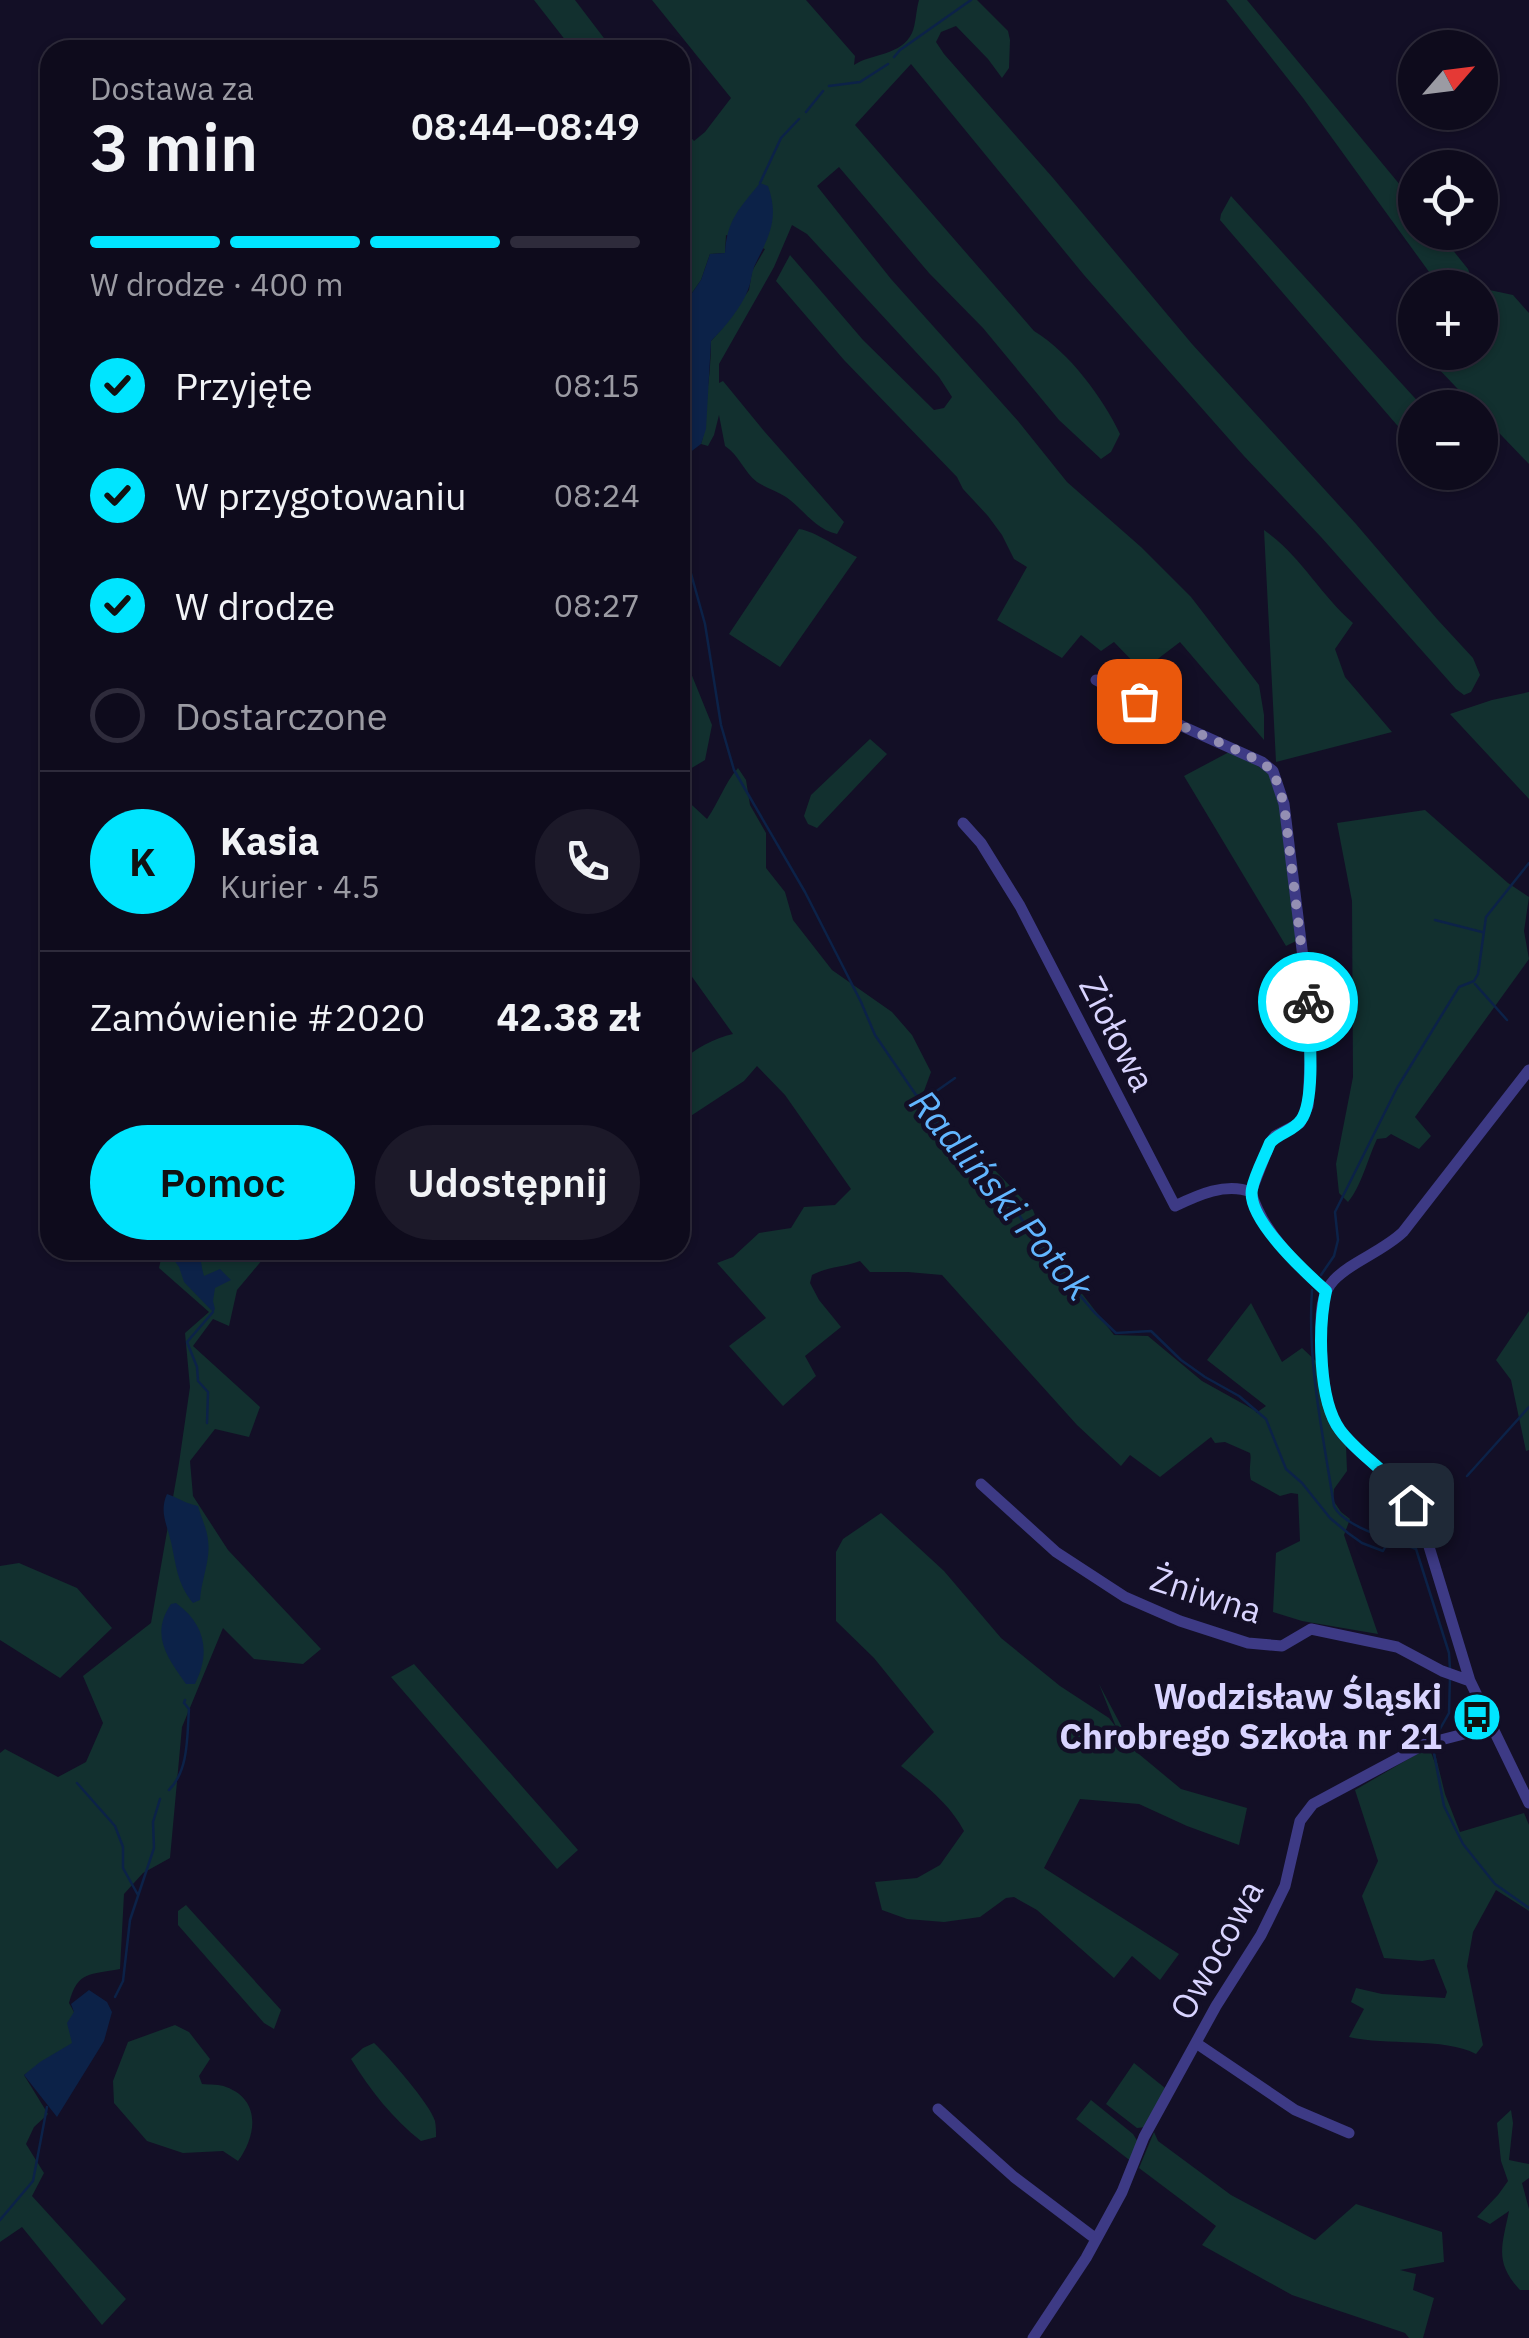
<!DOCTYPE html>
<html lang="pl">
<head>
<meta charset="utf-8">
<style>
	:root { --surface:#0e0b1c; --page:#1c1929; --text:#f1f3f6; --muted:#9b9ba3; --line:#2e2b3b; --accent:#00e5ff }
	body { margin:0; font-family:"IBM Plex Sans",sans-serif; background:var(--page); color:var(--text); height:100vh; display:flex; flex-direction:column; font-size:38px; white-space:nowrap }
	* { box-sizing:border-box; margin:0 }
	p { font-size:32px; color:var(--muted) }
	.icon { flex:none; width:55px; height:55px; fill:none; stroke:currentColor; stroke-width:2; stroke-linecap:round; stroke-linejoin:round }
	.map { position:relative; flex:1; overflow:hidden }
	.details { position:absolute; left:40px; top:40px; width:650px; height:1220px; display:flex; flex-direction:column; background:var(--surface); border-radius:30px; box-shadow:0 2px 8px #0004,0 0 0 2px var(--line) }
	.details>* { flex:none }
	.needle { width:65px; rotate:62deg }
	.controls { position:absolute; left:1398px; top:30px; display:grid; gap:20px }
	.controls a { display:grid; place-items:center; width:100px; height:100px; border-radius:50%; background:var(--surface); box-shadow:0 2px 8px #0004,0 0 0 2px var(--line); font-size:50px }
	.pin { position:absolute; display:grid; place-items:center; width:85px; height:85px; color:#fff; margin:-42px; border-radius:20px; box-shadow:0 5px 15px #0006 }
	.courier { position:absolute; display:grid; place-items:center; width:100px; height:100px; margin:-50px; border:8px solid #00e5ff; border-radius:50%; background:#fff; color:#222; box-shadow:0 2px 12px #0007 }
	.overview em { font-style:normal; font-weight:600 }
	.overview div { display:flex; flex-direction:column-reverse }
	.overview { display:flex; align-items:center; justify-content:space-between; height:170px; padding:0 50px }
	h1 { font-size:65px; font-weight:600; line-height:75px }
	.bar { display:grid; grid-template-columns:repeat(4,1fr); gap:15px 10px; align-content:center; height:120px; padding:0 50px }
	.bar i { height:12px; border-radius:8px; background:var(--line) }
	.bar .on { background:var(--accent) }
	.bar p { grid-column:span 4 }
	.line { display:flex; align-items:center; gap:25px; padding:0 50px; border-top:2px solid var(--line) }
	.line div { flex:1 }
	.round { display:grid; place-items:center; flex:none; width:105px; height:105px; border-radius:52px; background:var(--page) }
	ol { padding:0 50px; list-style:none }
	li { display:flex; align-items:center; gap:30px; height:110px }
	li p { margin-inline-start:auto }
	li .icon { padding:10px; border-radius:50%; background:var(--accent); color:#111; stroke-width:4 }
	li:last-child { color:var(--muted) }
	li i { width:55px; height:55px; border:5px solid var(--line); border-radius:50% }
	.cta { display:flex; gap:20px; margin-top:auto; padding:20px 50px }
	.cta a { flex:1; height:115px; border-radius:60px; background:var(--accent); color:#111; font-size:40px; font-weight:600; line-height:115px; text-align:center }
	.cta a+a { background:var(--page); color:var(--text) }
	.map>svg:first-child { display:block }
	.green { fill:#12302f }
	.water { fill:#0c2248 }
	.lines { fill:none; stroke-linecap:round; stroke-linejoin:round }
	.stream { stroke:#0c2248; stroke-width:2.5 }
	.minor { stroke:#3d3a85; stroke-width:11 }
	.done { stroke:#948fb3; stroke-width:10; stroke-dasharray:0 18 }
	.route { stroke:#00e5ff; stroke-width:12 }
	.labels { text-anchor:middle; stroke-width:9; stroke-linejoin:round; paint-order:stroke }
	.street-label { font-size:35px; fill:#d9d4ff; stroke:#130f26 }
	.poi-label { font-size:35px; font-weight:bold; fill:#d9d4ff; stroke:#130f26; text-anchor:end }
	.water-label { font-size:38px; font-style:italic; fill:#62b6ff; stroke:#130f26 }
</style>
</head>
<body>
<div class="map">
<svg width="1529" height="2338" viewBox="0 0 1529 2338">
	<rect width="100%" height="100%" fill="#130f26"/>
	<path class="green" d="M 534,0 L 575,0 L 613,50 L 573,50 Z
		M 652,0 L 806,0 L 855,56 L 854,65 C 872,53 901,56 912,33 C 916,24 916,10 919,0 L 977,0 L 1008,31 L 1010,40 L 1009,68 L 1002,78 L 988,59 L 956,26 L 941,32 L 936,42 L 944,54 L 1053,178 L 1192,344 L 1356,524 L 1437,619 L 1473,658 L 1480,675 L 1471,692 L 1464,695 L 1456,689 L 1321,537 L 1244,456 L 1084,275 L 911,64 L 855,125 L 1034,331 C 1069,352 1103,398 1120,434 L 1111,452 L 1101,459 L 1059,420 L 983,328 L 929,273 L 839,167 L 817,186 L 891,279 L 1018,421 L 1067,482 L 1141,547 L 1191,597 L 1259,685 L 1264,715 L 1264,740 L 1180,642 L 1142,671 L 1114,642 L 1101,651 L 1081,635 L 1062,658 L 997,620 L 1027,567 L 1014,559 L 1002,535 L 988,516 L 963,489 L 957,477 L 844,360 L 776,281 L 790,255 L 863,340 L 934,410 L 944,408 L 952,397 L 939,377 L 807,234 L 792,225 L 774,267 L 719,364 L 719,383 L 723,381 L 764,431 L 844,522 L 837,534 C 815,529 804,510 786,497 C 777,491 766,488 757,482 C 744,472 739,455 725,446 L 719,415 L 714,435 L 708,446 L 701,444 C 706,429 705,416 706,401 C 709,381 711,361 711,341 L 720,331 L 749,290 L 752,271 L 765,249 L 726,235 L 725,253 L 710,254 L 701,280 L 690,296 L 687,308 L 680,321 L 680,126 L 694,141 L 705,132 L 731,98 Z
		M 1226,0 L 1247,0 L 1415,203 L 1415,232 L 1439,233 L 1468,269 L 1474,286 L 1478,287 L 1440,287 L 1303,98 Z
		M 1231,196 L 1423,407 L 1415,408 L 1415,446 L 1220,220 L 1221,214 Z
		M 1480,288 L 1513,295 L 1529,313 L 1529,464 L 1480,413 L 1480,408 L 1475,407 L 1434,364 L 1442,353 L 1480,352 Z
		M 799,529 C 815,531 840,549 857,557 L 780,667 L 729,634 Z
		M 1264,530 C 1300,555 1320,594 1353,623 L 1335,649 L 1345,677 L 1392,732 L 1276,762 Z
		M 680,646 L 712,725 L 705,760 L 680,775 Z
		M 1529,692 L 1529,799 L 1450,714 L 1492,700 Z
		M 870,739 L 887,754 L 817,828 L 808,824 L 804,816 L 811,795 Z
		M 1231,751 L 1268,772 L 1280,806 L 1298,940 L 1286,946 L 1184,776 Z
		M 738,768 L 746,780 L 750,805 L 766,833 L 766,868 L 785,892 L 793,920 L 832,970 L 892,1012 L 912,1035 L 931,1072 L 924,1091 L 917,1096 L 988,1163 L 1033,1210 L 1049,1251 L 1114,1335 L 1148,1336 L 1202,1381 L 1256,1411 L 1256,1413 L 1266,1406 L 1207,1360 L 1251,1303 L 1282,1362 L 1302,1348 L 1317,1362 L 1346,1445 L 1347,1471 L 1334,1489 L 1333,1500 L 1341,1512 L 1350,1519 L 1344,1535 L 1378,1634 L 1302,1621 L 1273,1612 L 1276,1553 L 1300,1541 L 1298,1494 L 1291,1493 L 1280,1496 L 1251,1480 C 1248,1470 1252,1459 1250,1453 L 1225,1442 L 1215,1443 L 1211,1437 L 1160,1477 L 1130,1455 L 1121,1466 L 1077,1425 L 942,1275 L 908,1272 L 870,1272 L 860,1261 C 844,1267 827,1267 812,1275 L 810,1283 L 819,1300 L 841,1327 L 805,1356 L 816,1376 L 783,1406 L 729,1346 L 766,1318 L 717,1263 L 733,1257 L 759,1233 L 791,1228 L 804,1207 L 835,1205 L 851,1189 L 785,1095 L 757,1066 L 744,1081 L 680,1123 L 680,1063 C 693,1049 715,1038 733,1034 L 680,960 L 680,794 L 707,819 C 719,802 724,784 738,768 Z
		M 1425,810 L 1508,883 L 1529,897 L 1524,931 L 1529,959 L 1415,1117 L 1431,1136 L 1419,1149 L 1391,1134 L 1386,1138 L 1377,1139 C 1368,1158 1361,1187 1348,1202 L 1339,1193 L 1336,1164 L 1353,1077 L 1352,901 L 1337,823 Z
		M 163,1250 L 261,1250 L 263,1259 L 237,1290 L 229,1326 L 213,1319 L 193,1346 L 260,1407 L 249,1437 L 215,1429 L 190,1461 L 193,1496 L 228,1550 L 321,1649 L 303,1664 L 254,1659 L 223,1628 L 182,1727 L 170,1858 L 143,1873 L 124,1894 L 120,1969 C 90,1975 78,1970 69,2003 L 74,2012 L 73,2043 L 24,2075 L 48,2114 L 34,2127 L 26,2144 L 44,2173 L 32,2196 L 126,2299 L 102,2325 L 22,2227 L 0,2242 L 0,1753 L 5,1749 L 58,1777 L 86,1762 L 103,1723 L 83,1676 L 151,1623 L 179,1463 L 190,1387 L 185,1333 L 209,1312 L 159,1268 Z
		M 1529,1311 L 1529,1450 L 1526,1451 L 1511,1380 L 1496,1360 Z
		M 881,1513 L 944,1571 L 1001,1638 L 1060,1686 L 1109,1718 L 1116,1727 L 1099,1684 L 1134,1750 L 1181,1789 L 1247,1808 L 1239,1845 L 1187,1826 L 1139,1804 L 1080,1799 L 1044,1868 L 1179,1954 L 1160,1980 L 1132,1956 L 1114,1978 L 1037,1910 L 1014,1897 L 1006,1898 L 980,1917 L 944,1922 L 907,1919 L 882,1910 L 875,1882 L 917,1878 L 940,1865 L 964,1831 C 950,1804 924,1784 901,1766 L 934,1732 L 874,1658 L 836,1621 L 836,1552 L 843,1539 Z
		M 19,1563 L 77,1588 L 112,1628 L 60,1678 L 0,1640 L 0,1566 Z
		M 414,1664 L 578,1850 L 557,1869 L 391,1677 Z
		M 1433,1745 L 1445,1794 L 1460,1832 L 1524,1813 L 1529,1825 L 1529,1911 L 1496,1890 L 1473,1932 L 1467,1966 L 1483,2045 L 1476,2054 C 1444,2037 1386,2046 1349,2037 L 1364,2009 L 1351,2002 L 1356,1988 L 1382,1994 L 1445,1998 L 1447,1992 L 1434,1959 L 1422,1961 L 1384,1958 L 1362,1896 L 1378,1861 L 1355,1790 L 1429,1747 L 1435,1763 Z
		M 186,1905 L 281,2010 L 274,2029 L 264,2023 L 178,1925 L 178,1911 Z
		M 175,2025 L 189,2032 L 210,2059 L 199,2076 L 202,2084 C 210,2085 220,2084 226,2087 C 262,2100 256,2137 238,2161 L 223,2151 L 183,2153 L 147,2141 L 114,2103 L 113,2081 L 128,2042 Z
		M 374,2043 C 388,2056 430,2104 435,2121 C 436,2126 436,2132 436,2137 L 421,2141 C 393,2119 370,2090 351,2059 L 363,2048 Z
		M 1134,2063 L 1165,2088 L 1146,2127 L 1137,2128 L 1106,2104 Z
		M 1091,2100 L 1133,2134 L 1138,2142 L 1132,2162 L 1076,2119 Z
		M 1511,2110 L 1513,2123 L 1509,2160 L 1529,2164 L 1529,2178 L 1522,2183 L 1529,2209 L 1529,2290 L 1520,2290 C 1494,2262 1502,2246 1509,2211 L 1490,2224 L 1477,2217 L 1498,2195 L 1508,2181 L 1501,2161 L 1497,2123 Z
		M 1154,2132 L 1158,2141 L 1231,2195 L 1315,2240 L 1356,2204 L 1442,2232 L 1444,2262 L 1400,2270 L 1416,2274 L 1413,2290 L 1434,2298 L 1423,2338 L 1409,2338 L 1405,2333 L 1292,2295 L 1202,2245 L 1216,2226 L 1139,2168 Z"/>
	<path class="water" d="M 760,183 L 768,186 C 780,220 768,238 754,267 C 751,275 751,283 748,290 C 741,308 725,327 711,341 L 706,429 L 701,444 L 680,460 L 680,321 L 687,308 L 690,296 L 701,280 L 710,254 L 725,253 C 727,219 740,208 760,183 Z
		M 183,1250 C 204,1250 199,1259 204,1276 L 220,1269 L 231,1280 L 215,1288 L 213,1301 L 215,1309 L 213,1312 L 184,1282 L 179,1267 L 171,1256 Z
		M 167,1494 C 178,1498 187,1504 198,1506 C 201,1517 207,1529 208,1540 C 211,1560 201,1580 200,1600 L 193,1603 C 177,1584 176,1564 171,1542 C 167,1524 159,1512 167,1494 Z
		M 176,1603 C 205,1624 211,1652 195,1684 L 186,1684 C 167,1657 150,1635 171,1604 Z
		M 89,1990 L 107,2002 L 112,2012 L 104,2041 L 57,2117 L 24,2075 L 40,2062 L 72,2043 L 67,2023 L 74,2012 L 71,2004 Z"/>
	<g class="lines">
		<path class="stream" d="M 894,57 L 900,50 L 971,0
			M 829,86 L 860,82 L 888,64
			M 806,112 L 823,91
			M 760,183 L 781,138 L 799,119
			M 680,534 L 705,624 L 721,725 L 734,770 L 805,892 L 861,1002 L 875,1035 L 916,1095 L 928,1097 L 931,1113 L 939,1129 L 974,1159 L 983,1181 L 997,1189 L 1019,1215 L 1044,1253 L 1094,1312 L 1116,1333 L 1151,1331 L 1181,1360 L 1205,1377 L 1239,1396 L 1266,1419 L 1286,1469 L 1302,1483 L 1330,1518 L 1348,1533 L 1362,1543 L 1383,1551 L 1390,1538
			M 1435,920 L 1482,932
			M 1475,984 L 1507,1020
			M 928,1097 L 955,1078
			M 1321,1275 L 1334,1256 L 1338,1240 L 1335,1212 L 1397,1088 L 1459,987 L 1474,981 L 1478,974 L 1486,917 L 1529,863
			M 1312,1290 C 1307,1363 1323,1434 1334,1506 C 1343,1527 1394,1540 1416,1549 L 1449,1653 L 1450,1669
			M 207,1423 L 208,1392 L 198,1381 L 197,1367 L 187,1342 L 213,1312
			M 1467,1476 L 1529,1407
			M 1436,1736 L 1449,1713 L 1450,1677
			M 1433,1748 L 1444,1806 L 1463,1844 L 1495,1884 L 1529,1908
			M 77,1783 L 115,1826 L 123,1847 L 123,1868 L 138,1895
			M 169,1790 C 189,1770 187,1736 189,1709 L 184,1703 L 185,1700
			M 115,1997 L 123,1981 L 130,1920 L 154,1848 L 153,1822 L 160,1799
			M 0,2220 L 33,2181 L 47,2107"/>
		<path class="minor" d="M 1096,680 L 1184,727 L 1262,762 L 1273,771 L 1284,804 L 1308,998 L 1310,1061 L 1308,1106 L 1300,1123 L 1275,1136 L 1270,1143 L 1251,1192
			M 963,823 L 981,843 L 1020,906 L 1175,1206 C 1198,1195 1226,1182 1251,1192 C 1263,1232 1295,1263 1326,1291
			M 1529,1070 L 1403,1232 C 1382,1252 1352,1261 1334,1280 C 1319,1296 1321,1318 1321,1338 C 1322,1364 1323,1398 1334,1421 C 1347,1446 1375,1462 1393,1482 C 1405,1496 1414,1510 1423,1527 L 1470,1681 L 1529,1803
			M 981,1484 L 1056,1552 L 1125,1597 L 1180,1621 L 1248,1643 L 1282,1646 L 1311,1629 L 1397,1647 L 1442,1671 L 1470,1681
			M 1196,2043 L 1295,2110 L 1349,2133
			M 938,2109 L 1014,2177 L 1096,2239
			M 1033,2338 L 1086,2258 L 1122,2192 L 1144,2137 L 1216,2006 L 1261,1935 L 1285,1886 L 1300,1821 L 1313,1804 L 1425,1744 L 1491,1727"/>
	</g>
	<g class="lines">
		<path class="done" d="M 1139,701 L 1184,727 L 1248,755 L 1273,770 L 1284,804 L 1308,1002"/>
		<path class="route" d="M 1308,1002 C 1309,1028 1316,1100 1301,1120 C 1294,1131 1278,1133 1270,1143 C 1264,1158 1255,1174 1252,1189 C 1246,1218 1305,1272 1326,1291 C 1318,1327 1318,1400 1340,1430 C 1354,1449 1375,1463 1391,1480 C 1398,1488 1404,1497 1411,1505"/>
	</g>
	<defs>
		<g id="bus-disc" transform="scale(2.5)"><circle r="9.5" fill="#00e5ff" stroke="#130f26"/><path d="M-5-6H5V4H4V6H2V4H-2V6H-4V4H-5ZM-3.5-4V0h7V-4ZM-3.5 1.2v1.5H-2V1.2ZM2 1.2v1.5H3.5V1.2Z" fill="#111"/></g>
	</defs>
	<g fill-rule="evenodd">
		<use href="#bus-disc" x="1477" y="1717"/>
	</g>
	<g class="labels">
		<g class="street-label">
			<text transform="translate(1117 1034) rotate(63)" y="12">Ziołowa</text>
			<text transform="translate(1206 1595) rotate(18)" y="12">Żniwna</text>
			<text transform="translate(1217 1950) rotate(-61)" y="12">Owocowa</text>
		</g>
		<g class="poi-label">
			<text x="1442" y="1709">Wodzisław Śląski<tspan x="1442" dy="40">Chrobrego Szkoła nr 21</tspan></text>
		</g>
		<g class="water-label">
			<text transform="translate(1001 1195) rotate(50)" y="13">Radliński Potok</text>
		</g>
	</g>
</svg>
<div class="controls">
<a><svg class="needle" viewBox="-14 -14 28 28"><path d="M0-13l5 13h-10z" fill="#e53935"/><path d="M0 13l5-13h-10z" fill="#9b9ba3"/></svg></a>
<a><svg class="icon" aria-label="locate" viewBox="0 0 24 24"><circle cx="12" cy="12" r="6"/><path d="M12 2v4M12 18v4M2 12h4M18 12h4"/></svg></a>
<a>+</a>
<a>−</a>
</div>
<div class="pin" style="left:1139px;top:701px;background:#ea580c"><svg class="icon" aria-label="bag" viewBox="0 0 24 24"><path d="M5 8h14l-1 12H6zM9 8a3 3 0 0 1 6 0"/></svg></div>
<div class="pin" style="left:1411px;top:1505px;background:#1f2937"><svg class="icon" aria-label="home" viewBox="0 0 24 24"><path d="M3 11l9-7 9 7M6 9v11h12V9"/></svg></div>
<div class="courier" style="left:1308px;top:1002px"><svg class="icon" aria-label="bike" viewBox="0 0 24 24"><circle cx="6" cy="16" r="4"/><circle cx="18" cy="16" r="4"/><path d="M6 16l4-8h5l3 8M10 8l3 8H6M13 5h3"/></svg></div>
<section class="details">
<div class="overview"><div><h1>3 min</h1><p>Dostawa za</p></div><em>08:44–08:49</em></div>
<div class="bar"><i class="on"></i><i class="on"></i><i class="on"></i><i></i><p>W drodze · 400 m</p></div>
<ol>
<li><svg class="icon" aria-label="check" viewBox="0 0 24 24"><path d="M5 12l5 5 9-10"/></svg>Przyjęte<p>08:15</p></li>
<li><svg class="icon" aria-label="check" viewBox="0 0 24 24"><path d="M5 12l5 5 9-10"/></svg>W przygotowaniu<p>08:24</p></li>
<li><svg class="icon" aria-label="check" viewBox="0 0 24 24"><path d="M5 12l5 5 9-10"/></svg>W drodze<p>08:27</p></li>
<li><i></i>Dostarczone</li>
</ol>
<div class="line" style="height:180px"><b class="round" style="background:var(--accent);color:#111">K</b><div><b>Kasia</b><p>Kurier · 4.5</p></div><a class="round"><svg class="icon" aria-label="phone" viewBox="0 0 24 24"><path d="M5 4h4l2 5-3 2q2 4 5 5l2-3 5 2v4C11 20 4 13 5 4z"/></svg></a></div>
<div class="line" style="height:130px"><div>Zamówienie #2020</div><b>42.38 zł</b></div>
<div class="cta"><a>Pomoc</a><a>Udostępnij</a></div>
</section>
</div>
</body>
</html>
